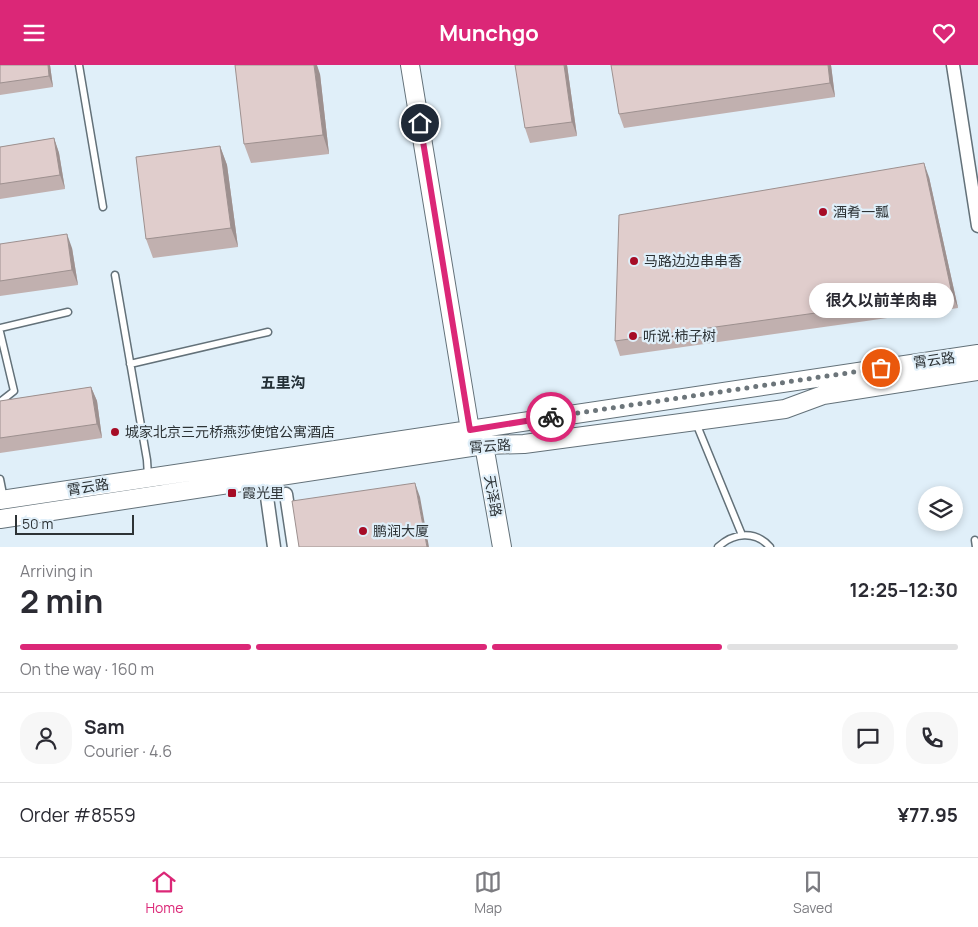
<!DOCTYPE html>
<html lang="en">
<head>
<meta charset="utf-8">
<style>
	:root { --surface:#fff; --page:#f7f7f7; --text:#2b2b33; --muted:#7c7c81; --line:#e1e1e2; --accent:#db2777 }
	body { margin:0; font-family:Manrope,"Noto Sans SC",sans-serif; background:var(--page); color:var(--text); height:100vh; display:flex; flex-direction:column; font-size:19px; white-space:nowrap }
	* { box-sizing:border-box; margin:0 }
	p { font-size:16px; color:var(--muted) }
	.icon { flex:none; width:28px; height:28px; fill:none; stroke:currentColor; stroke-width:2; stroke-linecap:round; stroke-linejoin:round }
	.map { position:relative; height:482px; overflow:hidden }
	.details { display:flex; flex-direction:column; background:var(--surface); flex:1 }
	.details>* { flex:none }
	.buttons { position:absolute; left:918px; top:421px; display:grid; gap:10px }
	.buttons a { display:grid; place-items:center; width:45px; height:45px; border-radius:50%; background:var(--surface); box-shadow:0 2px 8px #0003; font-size:25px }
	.scale { position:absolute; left:15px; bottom:12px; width:119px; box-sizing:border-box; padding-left:5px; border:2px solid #2d3336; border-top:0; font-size:14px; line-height:18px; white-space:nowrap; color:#2d3336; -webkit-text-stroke:4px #e0eff9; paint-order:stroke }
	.pin { position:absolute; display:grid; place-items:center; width:42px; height:42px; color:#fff; margin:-21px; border:2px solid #fff; border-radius:50%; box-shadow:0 1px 5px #0007 }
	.courier { position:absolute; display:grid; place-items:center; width:50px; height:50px; margin:-25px; border:4px solid #db2777; border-radius:50%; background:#fff; color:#222; box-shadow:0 1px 6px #0007 }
	.bubble { position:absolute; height:35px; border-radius:18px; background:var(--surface); box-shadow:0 2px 8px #0003; font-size:16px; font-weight:700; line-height:35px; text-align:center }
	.headline em { font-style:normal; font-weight:700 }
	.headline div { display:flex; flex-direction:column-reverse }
	.headline { display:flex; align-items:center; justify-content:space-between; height:85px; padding:0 20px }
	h1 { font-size:32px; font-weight:700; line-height:38px }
	.bar { display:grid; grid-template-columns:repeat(4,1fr); gap:8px 5px; align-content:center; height:60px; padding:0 20px }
	.bar i { height:6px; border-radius:4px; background:var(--line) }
	.bar .current { background:var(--accent) }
	.bar p { grid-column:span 4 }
	.line { display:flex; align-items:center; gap:12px; padding:0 20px; border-top:1px solid var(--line) }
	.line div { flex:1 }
	.round { display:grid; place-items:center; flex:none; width:52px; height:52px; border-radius:20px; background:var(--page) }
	header { display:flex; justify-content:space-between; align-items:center; height:65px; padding:0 20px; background:var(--accent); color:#fff; font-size:22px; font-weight:700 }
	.tab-bar { display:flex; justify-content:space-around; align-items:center; height:70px; border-top:1px solid var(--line); background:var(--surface); font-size:14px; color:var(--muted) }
	.tab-bar a { display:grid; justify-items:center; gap:2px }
	.tab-bar .current { color:var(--accent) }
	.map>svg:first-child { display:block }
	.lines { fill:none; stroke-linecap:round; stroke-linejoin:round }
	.lane-casing { stroke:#637179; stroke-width:9 }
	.street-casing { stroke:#637179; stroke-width:15 }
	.secondary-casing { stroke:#637179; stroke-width:20 }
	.lane { stroke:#fff; stroke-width:6 }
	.street { stroke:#fff; stroke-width:12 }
	.secondary { stroke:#fff; stroke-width:18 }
	.wall { fill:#c1b0af }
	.shaded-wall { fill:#9d908f }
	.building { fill:#e0cdcc; stroke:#9d908f }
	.done { stroke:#6c757a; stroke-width:5; stroke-dasharray:0 9 }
	.route { stroke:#db2777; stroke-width:6 }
	.poi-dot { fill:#a60c26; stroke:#e0eff9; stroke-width:2 }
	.labels { text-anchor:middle; stroke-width:4.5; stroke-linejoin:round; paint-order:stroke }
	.poi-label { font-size:14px; fill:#2d3336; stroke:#e0eff9; text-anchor:start }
	.street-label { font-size:14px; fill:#2d3336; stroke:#e0eff9 }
	.neighbourhood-label { font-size:15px; font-weight:bold; fill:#232f36; stroke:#e0eff9 }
</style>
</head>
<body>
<header><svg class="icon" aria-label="menu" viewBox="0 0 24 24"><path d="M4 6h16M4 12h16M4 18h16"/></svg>Munchgo<svg class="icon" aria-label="heart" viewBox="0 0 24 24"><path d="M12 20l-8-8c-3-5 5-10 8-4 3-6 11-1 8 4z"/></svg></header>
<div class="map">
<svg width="978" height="482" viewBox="0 0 978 482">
	<rect width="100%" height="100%" fill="#e0eff9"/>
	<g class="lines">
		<g class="lane-casing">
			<path id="lane" d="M 79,0 L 103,142
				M 115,210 L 147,395 L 148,411
				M 0,263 L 68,247
				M 0,267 L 14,326 L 0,337
				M 130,299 L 268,267
				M 696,358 L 742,470
				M 0,414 L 4,434
				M 975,475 L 976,482
				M 718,482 C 733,468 755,465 770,482"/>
		</g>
		<g class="street-casing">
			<path id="street" d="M 953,0 L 978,161
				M 286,429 L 294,482
				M 267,432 L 274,482"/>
		</g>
		<g class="secondary-casing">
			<path id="secondary" d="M 410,0 L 470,365
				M 484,380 L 502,482
				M 0,435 L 978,289
				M 0,454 L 484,380 L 524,379 L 785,344 L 823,330 L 978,306"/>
		</g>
		<use href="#lane" class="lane"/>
		<use href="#street" class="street"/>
		<use href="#secondary" class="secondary"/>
	</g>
	<path class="wall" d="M 0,0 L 50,0 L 53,22 L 0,30 Z
		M 567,0 L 577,71 L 530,78 L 525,63 Z
		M 831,0 L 835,32 L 624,63 L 619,49 Z
		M 320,9 L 329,89 L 251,98 L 244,79 Z
		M 54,73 L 59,88 L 65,124 L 0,134 L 0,82 Z
		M 220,81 L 227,100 L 238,182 L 153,193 L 146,174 Z
		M 929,112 L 958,243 L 620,291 L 615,276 Z
		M 0,179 L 72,183 L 78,220 L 0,231 Z
		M 91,322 L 97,336 L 102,373 L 0,388 L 0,336 Z"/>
	<path class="shaded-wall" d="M 48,0 L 50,0 L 53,22 L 49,11 Z
		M 314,0 L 317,0 L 320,9 L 329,89 L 323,70 Z
		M 564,0 L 567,0 L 577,71 L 572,57 Z
		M 828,0 L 831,0 L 835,32 L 830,18 Z
		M 54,73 L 59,88 L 65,124 L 60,110 Z
		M 220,81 L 227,100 L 238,182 L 231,163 Z
		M 924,98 L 929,112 L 958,243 L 952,229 Z
		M 67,169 L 72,183 L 78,220 L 72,205 Z
		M 91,322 L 97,336 L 102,373 L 97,359 Z
		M 415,418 L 420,432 L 429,482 L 427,482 Z"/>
	<path class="building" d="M 0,0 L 48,0 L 49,11 L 0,18 Z
		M 235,0 L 314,0 L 323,70 L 244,79 Z
		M 515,0 L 564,0 L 572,57 L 525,63 Z
		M 611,0 L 828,0 L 830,18 L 619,49 Z
		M 54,73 L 60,110 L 0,119 L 0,82 Z
		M 220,81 L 231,163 L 146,174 L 136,92 Z
		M 924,98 L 952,229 L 615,276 L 619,150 Z
		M 67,169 L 72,205 L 0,216 L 0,179 Z
		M 91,322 L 97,359 L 0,373 L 0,336 Z
		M 415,418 L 427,482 L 299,482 L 292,436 Z"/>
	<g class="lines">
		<path class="done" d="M 551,352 L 881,303"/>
		<path class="route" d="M 420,58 L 470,365 L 551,352"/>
	</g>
	<g class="poi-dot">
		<circle cx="823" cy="147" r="5"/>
		<circle cx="634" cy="196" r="5"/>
		<circle cx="633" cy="271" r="5"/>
		<circle cx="115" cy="367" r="5"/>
		<rect x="227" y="423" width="10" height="10" rx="2.5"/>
		<circle cx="363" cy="466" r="5"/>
	</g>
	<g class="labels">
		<g class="poi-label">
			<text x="833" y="152">酒肴一瓢</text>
			<text x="644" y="201">马路边边串串香</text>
			<text x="643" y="276">听说·柿子树</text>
			<text x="125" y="372">城家北京三元桥燕莎使馆公寓酒店</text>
			<text x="242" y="433">霞光里</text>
			<text x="373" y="471">鹏润大厦</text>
		</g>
		<g class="street-label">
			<text transform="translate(934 295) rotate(-8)" y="5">霄云路</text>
			<text transform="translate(490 381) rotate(-4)" y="5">霄云路</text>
			<text transform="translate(88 422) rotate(-9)" y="5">霄云路</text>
			<text transform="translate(493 431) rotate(80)" y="5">天泽路</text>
		</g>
		<g class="neighbourhood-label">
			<text x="283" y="323">五里沟</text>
		</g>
	</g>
</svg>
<div class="buttons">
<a><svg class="icon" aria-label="layers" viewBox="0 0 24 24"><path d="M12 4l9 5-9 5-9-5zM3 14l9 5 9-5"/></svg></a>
</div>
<div class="scale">50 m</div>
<div class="pin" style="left:881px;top:303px;background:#ea580c"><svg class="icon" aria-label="bag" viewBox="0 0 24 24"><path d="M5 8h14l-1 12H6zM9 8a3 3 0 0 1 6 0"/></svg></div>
<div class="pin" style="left:420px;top:58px;background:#1f2937"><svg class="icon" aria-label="home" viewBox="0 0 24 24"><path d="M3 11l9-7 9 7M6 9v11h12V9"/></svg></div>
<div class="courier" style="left:551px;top:352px"><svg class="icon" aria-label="bike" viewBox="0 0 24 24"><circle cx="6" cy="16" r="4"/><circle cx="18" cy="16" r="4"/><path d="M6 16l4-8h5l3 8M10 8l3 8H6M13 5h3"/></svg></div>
<div class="bubble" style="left:809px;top:218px;width:145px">很久以前羊肉串</div>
</div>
<section class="details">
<div class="headline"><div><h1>2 min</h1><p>Arriving in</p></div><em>12:25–12:30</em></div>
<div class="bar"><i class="current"></i><i class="current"></i><i class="current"></i><i></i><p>On the way · 160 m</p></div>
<div class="line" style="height:90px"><a class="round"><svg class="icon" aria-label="person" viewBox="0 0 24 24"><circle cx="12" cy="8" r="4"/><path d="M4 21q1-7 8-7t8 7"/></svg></a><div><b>Sam</b><p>Courier · 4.6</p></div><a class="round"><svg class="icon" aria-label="chat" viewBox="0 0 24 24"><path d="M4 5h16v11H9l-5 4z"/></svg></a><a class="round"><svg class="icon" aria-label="phone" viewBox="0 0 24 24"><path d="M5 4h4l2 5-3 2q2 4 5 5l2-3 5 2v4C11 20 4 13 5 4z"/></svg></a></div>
<div class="line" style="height:65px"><div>Order #8559</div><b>¥77.95</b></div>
</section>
<nav class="tab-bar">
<a class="current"><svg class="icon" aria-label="home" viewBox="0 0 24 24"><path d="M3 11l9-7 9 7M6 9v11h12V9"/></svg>Home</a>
<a><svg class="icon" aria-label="map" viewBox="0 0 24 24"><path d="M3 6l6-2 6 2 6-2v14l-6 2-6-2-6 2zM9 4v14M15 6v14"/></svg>Map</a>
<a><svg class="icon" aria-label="saved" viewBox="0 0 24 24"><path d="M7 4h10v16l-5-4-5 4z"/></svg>Saved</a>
</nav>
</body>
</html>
